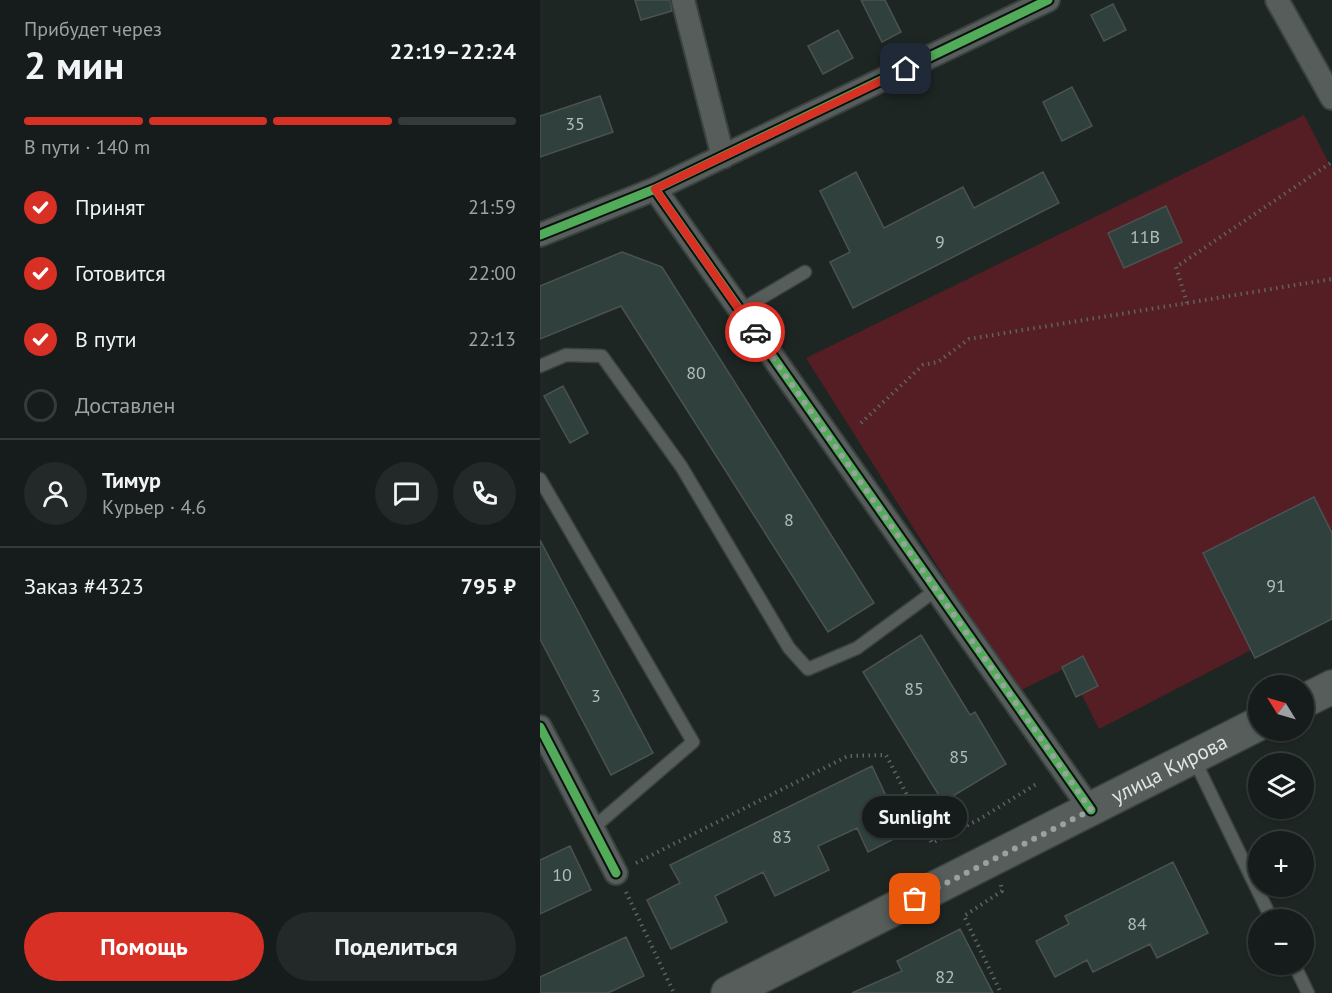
<!DOCTYPE html>
<html lang="ru">
<head>
<meta charset="utf-8">
<style>
	:root { --surface:#161c1b; --page:#232928; --text:#f1f3f6; --muted:#9ea1a3; --line:#353a3a; --accent:#d93025 }
	body { margin:0; font-family:"PT Sans",sans-serif; background:var(--page); color:var(--text); height:100vh; display:flex; flex-direction:column; font-size:22px; white-space:nowrap }
	* { box-sizing:border-box; margin:0 }
	p { font-size:20px; color:var(--muted) }
	.icon { flex:none; width:33px; height:33px; fill:none; stroke:currentColor; stroke-width:2; stroke-linecap:round; stroke-linejoin:round }
	.map { position:relative; flex:1; overflow:hidden }
	.details { display:flex; flex-direction:column; background:var(--surface); width:540px }
	.details>* { flex:none }
	.needle { width:39px; rotate:307deg }
	.controls { position:absolute; left:708px; top:675px; display:grid; gap:12px }
	.controls a { display:grid; place-items:center; width:66px; height:66px; border-radius:50%; background:var(--surface); box-shadow:0 2px 4px #0004,0 0 0 2px var(--line); font-size:30px }
	.pin { position:absolute; display:grid; place-items:center; width:51px; height:51px; color:#fff; margin:-26px; border-radius:12px; box-shadow:0 3px 9px #0006 }
	.courier { position:absolute; display:grid; place-items:center; width:60px; height:60px; margin:-30px; border:4px solid #d93025; border-radius:50%; background:#fff; color:#222; box-shadow:0 2px 8px #0007 }
	.bubble { position:absolute; height:42px; border-radius:21px; background:var(--surface); box-shadow:0 2px 4px #0004,0 0 0 2px var(--line); font-size:20px; font-weight:700; line-height:42px; text-align:center }
	.head em { font-style:normal; font-weight:700 }
	.head div { display:flex; flex-direction:column-reverse }
	.head { display:flex; align-items:center; justify-content:space-between; height:102px; padding:0 24px }
	h1 { font-size:39px; font-weight:700; line-height:45px }
	.bar { display:grid; grid-template-columns:repeat(4,1fr); gap:9px 6px; align-content:center; height:72px; padding:0 24px }
	.bar i { height:8px; border-radius:4px; background:var(--line) }
	.bar .on { background:var(--accent) }
	.bar p { grid-column:span 4 }
	.line { display:flex; align-items:center; gap:15px; padding:0 24px; border-top:2px solid var(--line) }
	.line div { flex:1 }
	.round { display:grid; place-items:center; flex:none; width:63px; height:63px; border-radius:32px; background:var(--page) }
	ol { padding:0 24px; list-style:none }
	li { display:flex; align-items:center; gap:18px; height:66px }
	li p { margin-inline-start:auto }
	li .icon { padding:6px; border-radius:50%; background:var(--accent); color:#fff; stroke-width:4 }
	li:last-child { color:var(--muted) }
	li i { width:33px; height:33px; border:3px solid var(--line); border-radius:50% }
	.primary-button { display:flex; gap:12px; margin-top:auto; padding:12px 24px }
	.primary-button a { flex:1; height:69px; border-radius:36px; background:var(--accent); color:#fff; font-size:24px; font-weight:700; line-height:69px; text-align:center }
	.primary-button a+a { background:var(--page); color:var(--text) }
	main { display:flex; flex:1; min-height:0 }
	.map>svg:first-child { display:block }
	.green { fill:#541e24 }
	.building { fill:#2f403d; stroke:#4c5251; stroke-width:1.5 }
	.lines { fill:none; stroke-linecap:round; stroke-linejoin:round }
	.service-casing { stroke:#3a4240; stroke-width:15 }
	.minor-casing { stroke:#3a4240; stroke-width:26 }
	.secondary-casing { stroke:#3a4240; stroke-width:36 }
	.path { stroke:#5f6362; stroke-width:4; stroke-dasharray:1.5 4.5; stroke-linecap:butt }
	.service { stroke:#575d5b; stroke-width:12 }
	.minor { stroke:#575d5b; stroke-width:22 }
	.secondary { stroke:#575d5b; stroke-width:33 }
	.cycleway-casing { stroke:#0a100f; stroke-width:13 }
	.cycleway { stroke:#51ab58; stroke-width:9 }
	.done { stroke:#9aa2a0; stroke-width:6; stroke-dasharray:0 10.8 }
	.route { stroke:#d93025; stroke-width:8 }
	.labels { text-anchor:middle; stroke-width:4.5; stroke-linejoin:round; paint-order:stroke }
	.number-label { font-size:18px; fill:#b1bcba }
	.street-label { font-size:21px; fill:#dce5e3; stroke:#0a100f }
</style>
</head>
<body>
<main>
<section class="details">
<div class="head"><div><h1>2 мин</h1><p>Прибудет через</p></div><em>22:19–22:24</em></div>
<div class="bar"><i class="on"></i><i class="on"></i><i class="on"></i><i></i><p>В пути · 140 m</p></div>
<ol>
<li><svg class="icon" aria-label="check" viewBox="0 0 24 24"><path d="M5 12l5 5 9-10"/></svg>Принят<p>21:59</p></li>
<li><svg class="icon" aria-label="check" viewBox="0 0 24 24"><path d="M5 12l5 5 9-10"/></svg>Готовится<p>22:00</p></li>
<li><svg class="icon" aria-label="check" viewBox="0 0 24 24"><path d="M5 12l5 5 9-10"/></svg>В пути<p>22:13</p></li>
<li><i></i>Доставлен</li>
</ol>
<div class="line" style="height:108px"><a class="round"><svg class="icon" aria-label="person" viewBox="0 0 24 24"><circle cx="12" cy="8" r="4"/><path d="M4 21q1-7 8-7t8 7"/></svg></a><div><b>Тимур</b><p>Курьер · 4.6</p></div><a class="round"><svg class="icon" aria-label="chat" viewBox="0 0 24 24"><path d="M4 5h16v11H9l-5 4z"/></svg></a><a class="round"><svg class="icon" aria-label="phone" viewBox="0 0 24 24"><path d="M5 4h4l2 5-3 2q2 4 5 5l2-3 5 2v4C11 20 4 13 5 4z"/></svg></a></div>
<div class="line" style="height:78px"><div>Заказ #4323</div><b>795 ₽</b></div>
<div class="primary-button"><a>Помощь</a><a>Поделиться</a></div>
</section>
<div class="map">
<svg width="792" height="993" viewBox="0 0 792 993">
	<rect width="100%" height="100%" fill="#1e2624"/>
	<path class="green" d="M 764,115 L 792,169 L 792,608 L 559,729 L 528,667 L 477,692 L 266,358 Z"/>
	<path class="building" d="M 95,0 L 130,0 L 132,11 L 101,20 Z
		M 321,0 L 345,0 L 361,32 L 342,42 Z
		M 573,4 L 586,30 L 564,41 L 551,15 Z
		M 298,30 L 313,58 L 283,74 L 268,46 Z
		M 532,87 L 552,126 L 522,141 L 503,102 Z
		M 60,96 L 73,132 L 0,157 L 0,116 Z
		M 316,172 L 344,228 L 423,187 L 434,208 L 503,172 L 519,203 L 313,308 L 290,262 L 310,252 L 280,191 Z
		M 626,206 L 642,242 L 584,268 L 568,233 Z
		M 82,252 L 122,267 L 334,603 L 288,632 L 81,306 L 0,339 L 0,286 Z
		M 23,386 L 48,433 L 30,443 L 4,396 Z
		M 774,497 L 792,533 L 792,619 L 715,658 L 663,553 Z
		M 0,540 L 113,753 L 71,775 L 0,639 Z
		M 381,635 L 430,715 L 435,712 L 466,764 L 403,802 L 323,672 Z
		M 543,656 L 558,686 L 536,697 L 522,667 Z
		M 332,766 L 364,834 L 328,852 L 317,828 L 278,846 L 289,870 L 235,896 L 223,872 L 175,896 L 187,922 L 131,949 L 107,900 L 140,883 L 130,865 Z
		M 30,846 L 51,890 L 0,914 L 0,860 Z
		M 633,862 L 668,933 L 617,958 L 610,944 L 553,972 L 547,960 L 515,977 L 496,941 L 529,924 L 525,916 Z
		M 420,929 L 453,993 L 312,993 L 362,971 L 357,961 Z
		M 86,937 L 104,976 L 68,993 L 0,993 L 0,977 Z"/>
	<g class="lines">
		<g class="service-casing">
			<path id="service" d="M 199,311 L 265,272
				M 0,366 L 26,355 L 62,356 L 141,466 L 249,648 L 268,669 L 317,648 L 396,590
				M 0,479 L 153,742 L 53,828
				M 654,759 L 732,920
				M 754,964 L 768,993"/>
		</g>
		<g class="minor-casing">
			<path id="minor" d="M 143,0 L 183,157
				M 737,0 L 792,98
				M 115,189 L 551,810
				M 0,235 L 115,189 L 508,0
				M 0,727 L 76,873"/>
		</g>
		<g class="secondary-casing">
			<g id="secondary">
				<path d="M 764,701 L 792,687"/>
				<path id="s1" d="M 188,993 L 718,724"/>
			</g>
		</g>
		<path class="path" d="M 647,303 L 636,267 L 792,162
			M 321,423 L 383,365 L 398,362 L 429,339 L 792,279
			M 96,863 L 308,756 L 346,755 L 392,843 L 438,820 L 498,783
			M 461,885 L 462,891 L 424,916 L 461,993
			M 86,892 L 134,993"/>
		<use href="#service" class="service"/>
		<use href="#minor" class="minor"/>
		<use href="#secondary" class="secondary"/>
		<g class="cycleway-casing">
			<path id="cycleway" d="M 115,189 L 551,810
				M 0,235 L 115,189 L 508,0
				M 0,727 L 76,873"/>
		</g>
		<use href="#cycleway" class="cycleway"/>
	</g>
	<g class="lines">
		<path class="done" d="M 215,332 L 551,810 L 375,899"/>
		<path class="route" d="M 215,332 L 115,189 L 366,69"/>
	</g>
	<g class="labels">
		<g class="number-label">
			<text x="35" y="130">35</text>
			<text x="605" y="243">11В</text>
			<text x="400" y="248">9</text>
			<text x="156" y="379">80</text>
			<text x="249" y="526">8</text>
			<text x="736" y="592">91</text>
			<text x="374" y="695">85</text>
			<text x="56" y="702">3</text>
			<text x="419" y="763">85</text>
			<text x="242" y="843">83</text>
			<text x="22" y="881">10</text>
			<text x="597" y="930">84</text>
			<text x="405" y="983">82</text>
		</g>
		<g class="street-label">
			<text dy="7" stroke="none"><textPath href="#s1" startOffset="495">улица Кирова</textPath></text>
		</g>
	</g>
</svg>
<div class="controls">
<a><svg class="needle" viewBox="-14 -14 28 28"><path d="M0-13l5 13h-10z" fill="#e53935"/><path d="M0 13l5-13h-10z" fill="#9ea1a3"/></svg></a>
<a><svg class="icon" aria-label="layers" viewBox="0 0 24 24"><path d="M12 4l9 5-9 5-9-5zM3 14l9 5 9-5"/></svg></a>
<a>+</a>
<a>−</a>
</div>
<div class="pin" style="left:375px;top:899px;background:#ea580c"><svg class="icon" aria-label="bag" viewBox="0 0 24 24"><path d="M5 8h14l-1 12H6zM9 8a3 3 0 0 1 6 0"/></svg></div>
<div class="pin" style="left:366px;top:69px;background:#1f2937"><svg class="icon" aria-label="home" viewBox="0 0 24 24"><path d="M3 11l9-7 9 7M6 9v11h12V9"/></svg></div>
<div class="courier" style="left:215px;top:332px"><svg class="icon" aria-label="car" viewBox="0 0 24 24"><path d="M5 17H2v-5l4-1 3-4h7l3 4 3 1v5h-3M9 17h6M6 11h13"/><circle cx="7" cy="17" r="2"/><circle cx="17" cy="17" r="2"/></svg></div>
<div class="bubble" style="left:322px;top:796px;width:105px">Sunlight</div>
</div>
</main>
</body>
</html>
